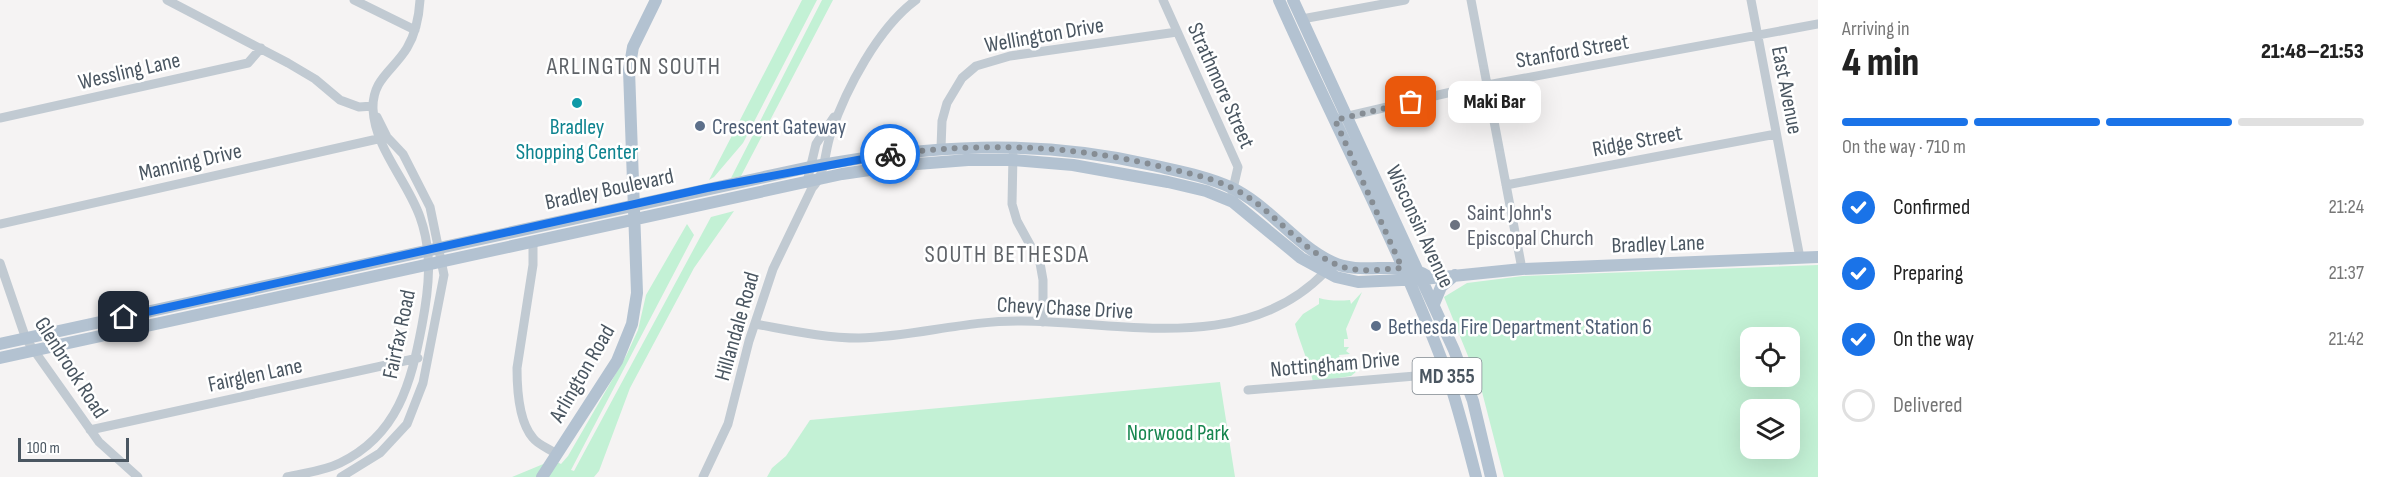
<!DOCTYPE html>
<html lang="en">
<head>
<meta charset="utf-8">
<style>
	:root { --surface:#fff; --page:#f2f2f2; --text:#222; --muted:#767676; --line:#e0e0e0; --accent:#1a73e8 }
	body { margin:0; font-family:"Sofia Sans Condensed",sans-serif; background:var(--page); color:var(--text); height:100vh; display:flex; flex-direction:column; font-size:22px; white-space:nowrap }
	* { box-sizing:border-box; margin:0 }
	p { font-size:20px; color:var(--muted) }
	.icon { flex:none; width:33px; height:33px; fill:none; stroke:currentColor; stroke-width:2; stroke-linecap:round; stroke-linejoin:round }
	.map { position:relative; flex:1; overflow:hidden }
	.sheet { display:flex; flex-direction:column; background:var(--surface); width:570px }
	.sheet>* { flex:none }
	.tools { position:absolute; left:1740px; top:327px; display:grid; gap:12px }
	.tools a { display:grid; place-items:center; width:60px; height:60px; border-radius:12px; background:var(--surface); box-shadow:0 6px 24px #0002; font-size:30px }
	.scale { position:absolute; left:18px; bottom:15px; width:111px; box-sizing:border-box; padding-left:6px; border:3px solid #4a5661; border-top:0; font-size:16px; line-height:21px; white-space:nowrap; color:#4a5661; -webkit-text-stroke:4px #fff; paint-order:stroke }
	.pin { position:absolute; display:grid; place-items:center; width:51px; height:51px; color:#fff; margin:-26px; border-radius:12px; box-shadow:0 3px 9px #0006 }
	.courier { position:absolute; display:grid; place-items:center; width:60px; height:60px; margin:-30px; border:4px solid #1a73e8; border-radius:50%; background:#fff; color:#222; box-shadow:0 2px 8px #0007 }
	.bubble { position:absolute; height:42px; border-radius:12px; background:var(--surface); box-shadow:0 6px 24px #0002; font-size:20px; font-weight:800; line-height:42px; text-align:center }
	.head em { font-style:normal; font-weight:800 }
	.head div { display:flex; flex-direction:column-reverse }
	.head { display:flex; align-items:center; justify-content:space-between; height:102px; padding:0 24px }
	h1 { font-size:39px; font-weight:800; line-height:45px }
	.bar { display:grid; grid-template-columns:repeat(4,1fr); gap:9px 6px; align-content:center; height:72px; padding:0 24px }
	.bar i { height:8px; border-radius:4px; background:var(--line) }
	.bar .active { background:var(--accent) }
	.bar p { grid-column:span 4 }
	ol { padding:0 24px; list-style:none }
	li { display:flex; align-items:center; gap:18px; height:66px }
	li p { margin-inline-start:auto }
	li .icon { padding:6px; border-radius:50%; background:var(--accent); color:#fff; stroke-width:4 }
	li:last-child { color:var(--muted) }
	li i { width:33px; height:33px; border:3px solid var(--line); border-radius:50% }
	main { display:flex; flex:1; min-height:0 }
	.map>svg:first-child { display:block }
	.green { fill:#c3f1d5; fill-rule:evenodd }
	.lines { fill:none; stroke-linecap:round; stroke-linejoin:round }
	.minor { stroke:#c1cad2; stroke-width:9 }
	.major { stroke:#b3c2d1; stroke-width:12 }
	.done { stroke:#868d94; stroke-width:6; stroke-dasharray:0 10.8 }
	.route { stroke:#1a73e8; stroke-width:8 }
	.culture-dot { fill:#0f9aa8; stroke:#fff; stroke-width:2 }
	.service-dot { fill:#5c6f8a; stroke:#fff; stroke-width:2 }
	.worship-dot { fill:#6b7280; stroke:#fff; stroke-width:2 }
	.labels { text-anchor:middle; stroke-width:5; stroke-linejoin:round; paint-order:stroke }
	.shield { fill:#fff; stroke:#808990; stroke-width:1.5 }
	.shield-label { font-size:21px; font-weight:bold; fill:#4a5661 }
	.street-label { font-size:22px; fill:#4a5661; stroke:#fff }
	.culture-label { font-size:22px; fill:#0d838f; stroke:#fff }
	.service-label { font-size:22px; fill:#4e5e75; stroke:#fff; text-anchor:start }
	.worship-label { font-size:22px; fill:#5b616d; stroke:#fff; text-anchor:start }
	.park-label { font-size:22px; fill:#17864f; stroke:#fff }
	.neighbourhood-label { font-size:24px; letter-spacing:1.5px; fill:#5f6368; stroke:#fff }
</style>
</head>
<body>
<main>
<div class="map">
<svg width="1818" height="477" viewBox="0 0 1818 477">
	<rect width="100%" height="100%" fill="#f5f3f3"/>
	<path class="green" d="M 802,0 L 817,0 L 743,143 L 714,177 L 709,180 Z
		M 822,0 L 833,0 L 741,176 L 731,178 Z
		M 734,211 L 694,268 L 630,388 L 599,471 L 594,477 L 512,477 L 553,460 L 561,464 L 568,456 L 626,356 L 638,330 L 646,295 L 687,224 L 694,235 L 571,470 L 574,471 L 711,217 Z
		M 1818,265 L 1818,477 L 1504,477 L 1481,388 L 1444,297 L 1467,283 L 1523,276 ZM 1750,338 L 1790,338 L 1790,376 L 1750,376 ZM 1750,410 L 1790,410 L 1790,448 L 1750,448 Z
		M 1362,292 L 1346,329 L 1348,339 L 1344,339 L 1344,347 L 1349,347 L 1346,351 L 1350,354 L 1339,355 L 1340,359 L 1350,358 L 1350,368 L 1357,368 L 1350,371 L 1357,371 L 1351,376 L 1313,382 C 1309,362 1300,344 1295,324 L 1303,314 L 1319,304 L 1319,298 C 1329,301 1340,301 1350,300 L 1351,304 Z
		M 1220,382 L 1235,477 L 767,477 L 772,468 L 786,456 L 810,420 Z"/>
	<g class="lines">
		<path class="minor" d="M 167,0 L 288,63 L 315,79 L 340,100 L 359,107 L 373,106
			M 354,0 L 415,30
			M 1163,0 L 1238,167 L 1232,193
			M 1471,0 L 1522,269
			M 1751,0 L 1800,258
			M 1302,19 L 1405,0
			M 0,118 L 248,63 L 261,48
			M 1340,118 L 1460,90 L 1818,24
			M 941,148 L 942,121 L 947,103 L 962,78 L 976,66 L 1010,56 L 1177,32
			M 1013,155 L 1012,204 L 1017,221 L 1040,263 L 1043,280 L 1043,322
			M 810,185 L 807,182 L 816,144 L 834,117
			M 1506,185 L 1776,134
			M 0,224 L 382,138
			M 533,244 L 533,265 L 517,368 C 517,388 519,422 533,438 C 538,445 550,449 557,454
			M 0,263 L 26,339 L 99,442 L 138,477
			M 755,324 C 789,330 824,338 859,338 C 913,337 967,320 1022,321 C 1123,322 1245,355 1325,272
			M 1248,390 L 1439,374 L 1461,368
			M 90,430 L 418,358
			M 287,477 C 304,473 324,471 340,463 C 398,435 411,383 422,325 C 429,288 433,253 420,217 C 407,180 375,149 373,109 C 372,79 393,71 407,48 C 416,33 419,17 420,0
			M 341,477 L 380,453 L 407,424 L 423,383 L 444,275 L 430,207 L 403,154 L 387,137 L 377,117
			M 703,477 L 728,424 L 749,341 L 773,269 L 812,188 C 826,174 824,153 831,133 C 846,89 878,28 916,0"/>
		<path class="major" d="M 1279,0 C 1334,124 1398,244 1446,371 C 1458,406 1467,442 1476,477
			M 1293,0 L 1454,350 L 1473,401 L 1491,477
			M 1434,304 L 1441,287 L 1455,275
			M 0,344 L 810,167 C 927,145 1035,138 1152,165 C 1178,171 1206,176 1230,187 C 1269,205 1294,244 1332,262 C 1363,277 1400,258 1429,277
			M 0,358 L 842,174 L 904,165 L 968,160 L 1012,160 L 1073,165 L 1168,182 L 1206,191 L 1233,202 L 1301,258 L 1336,277 L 1358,282 L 1423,279 L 1522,269 L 1818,257
			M 542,477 L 617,361 L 632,324 L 637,293 L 629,70 L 633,47 L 656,0"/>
	</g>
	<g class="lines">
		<path class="done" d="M 890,154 C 984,143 1065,144 1158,166 C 1181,172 1206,176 1228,186 C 1271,204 1300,253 1343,267 C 1362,273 1383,269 1402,268 L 1335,120 L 1411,102"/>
		<path class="route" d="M 124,317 L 707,188 L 890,154"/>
	</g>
	<circle class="culture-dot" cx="577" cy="103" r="6"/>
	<g class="service-dot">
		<circle cx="700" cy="126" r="6"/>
		<circle cx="1376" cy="326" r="6"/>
	</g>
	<circle class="worship-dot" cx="1455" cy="225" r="6"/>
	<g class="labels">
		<rect class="shield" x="1412.5" y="358" width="69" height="36" rx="4.5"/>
		<g class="shield-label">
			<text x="1447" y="383">MD 355</text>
		</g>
		<g class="street-label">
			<text transform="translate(1044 34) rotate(-10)" y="8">Wellington Drive</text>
			<text transform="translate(1572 50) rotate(-10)" y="8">Stanford Street</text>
			<text transform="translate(129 70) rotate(-13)" y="8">Wessling Lane</text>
			<text transform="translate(1222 85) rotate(66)" y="8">Strathmore Street</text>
			<text transform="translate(1788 90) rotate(79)" y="8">East Avenue</text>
			<text transform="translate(1637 140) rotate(-11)" y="8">Ridge Street</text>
			<text transform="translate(190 161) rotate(-13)" y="8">Manning Drive</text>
			<text transform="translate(609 188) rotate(-12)" y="8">Bradley Boulevard</text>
			<text transform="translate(1421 226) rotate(65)" y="8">Wisconsin Avenue</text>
			<text transform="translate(1658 243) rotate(-2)" y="8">Bradley Lane</text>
			<text transform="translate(1065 307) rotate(3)" y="8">Chevy Chase Drive</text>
			<text transform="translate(736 326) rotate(-74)" y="8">Hillandale Road</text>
			<text transform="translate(398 334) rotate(-78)" y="8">Fairfax Road</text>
			<text transform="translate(1335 363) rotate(-5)" y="8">Nottingham Drive</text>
			<text transform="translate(72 367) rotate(57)" y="8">Glenbrook Road</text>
			<text transform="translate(581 373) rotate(-60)" y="8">Arlington Road</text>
			<text transform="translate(255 374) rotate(-12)" y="8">Fairglen Lane</text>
		</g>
		<g class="culture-label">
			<text x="577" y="134">Bradley<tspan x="577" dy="25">Shopping Center</tspan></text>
		</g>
		<g class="service-label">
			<text x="712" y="134">Crescent Gateway</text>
			<text x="1388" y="334">Bethesda Fire Department Station 6</text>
		</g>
		<g class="worship-label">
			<text x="1467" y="220">Saint John's<tspan x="1467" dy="25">Episcopal Church</tspan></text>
		</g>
		<g class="park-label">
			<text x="1178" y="440">Norwood Park</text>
		</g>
		<g class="neighbourhood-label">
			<text x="634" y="74">ARLINGTON SOUTH</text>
			<text x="1007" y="262">SOUTH BETHESDA</text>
		</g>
	</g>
</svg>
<div class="tools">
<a><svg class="icon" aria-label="locate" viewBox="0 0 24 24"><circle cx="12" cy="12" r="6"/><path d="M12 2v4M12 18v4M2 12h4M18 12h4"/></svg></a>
<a><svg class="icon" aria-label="layers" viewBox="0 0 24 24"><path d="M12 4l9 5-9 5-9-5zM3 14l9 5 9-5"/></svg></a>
</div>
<div class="scale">100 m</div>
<div class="pin" style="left:1411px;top:102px;background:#ea580c"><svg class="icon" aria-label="bag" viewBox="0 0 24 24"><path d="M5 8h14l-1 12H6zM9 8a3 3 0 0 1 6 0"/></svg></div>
<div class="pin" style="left:124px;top:317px;background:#1f2937"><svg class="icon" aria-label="home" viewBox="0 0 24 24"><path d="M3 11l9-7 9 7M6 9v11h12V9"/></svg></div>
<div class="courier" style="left:890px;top:154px"><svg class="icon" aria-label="bike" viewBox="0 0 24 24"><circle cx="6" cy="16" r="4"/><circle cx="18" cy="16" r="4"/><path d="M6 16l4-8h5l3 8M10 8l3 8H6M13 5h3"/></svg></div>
<div class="bubble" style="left:1448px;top:81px;width:93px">Maki Bar</div>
</div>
<section class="sheet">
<div class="head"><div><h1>4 min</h1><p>Arriving in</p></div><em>21:48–21:53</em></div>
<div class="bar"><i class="active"></i><i class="active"></i><i class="active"></i><i></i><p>On the way · 710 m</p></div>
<ol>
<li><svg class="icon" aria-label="check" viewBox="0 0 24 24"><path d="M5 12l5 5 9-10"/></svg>Confirmed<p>21:24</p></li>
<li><svg class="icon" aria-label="check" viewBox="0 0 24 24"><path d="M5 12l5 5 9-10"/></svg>Preparing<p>21:37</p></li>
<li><svg class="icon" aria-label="check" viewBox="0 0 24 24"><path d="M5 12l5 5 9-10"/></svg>On the way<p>21:42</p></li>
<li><i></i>Delivered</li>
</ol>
</section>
</main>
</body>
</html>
